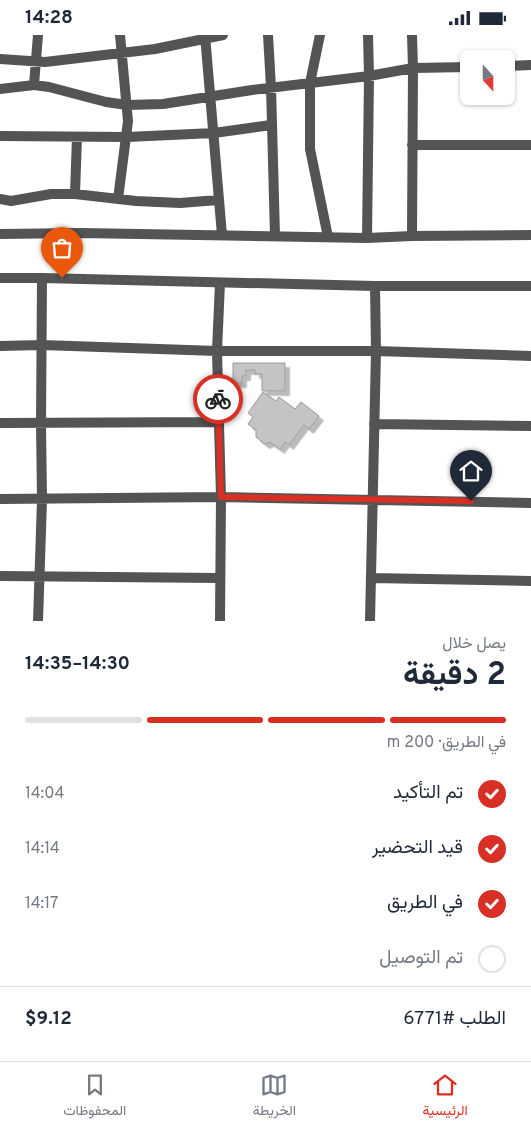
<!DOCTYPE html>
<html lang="ar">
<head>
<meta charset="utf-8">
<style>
	:root { --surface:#fff; --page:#f2f2f3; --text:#1f2937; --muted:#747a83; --line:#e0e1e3; --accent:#d93025 }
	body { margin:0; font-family:Overpass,Vazirmatn,sans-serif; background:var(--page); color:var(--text); direction:rtl; height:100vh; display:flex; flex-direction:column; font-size:19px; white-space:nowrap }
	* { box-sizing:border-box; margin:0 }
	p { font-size:16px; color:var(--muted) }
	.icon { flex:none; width:28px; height:28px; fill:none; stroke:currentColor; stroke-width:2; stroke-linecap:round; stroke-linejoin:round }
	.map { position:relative; height:586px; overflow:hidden; direction:ltr }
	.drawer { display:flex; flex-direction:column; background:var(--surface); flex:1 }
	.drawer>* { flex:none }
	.needle { width:32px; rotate:159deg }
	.fabs { position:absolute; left:460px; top:15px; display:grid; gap:10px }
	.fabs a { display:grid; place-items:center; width:55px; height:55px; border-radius:8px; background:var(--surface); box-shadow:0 1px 4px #0004; font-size:25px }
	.pin { position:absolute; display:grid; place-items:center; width:42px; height:42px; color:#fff; margin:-51px -21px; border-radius:50% 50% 50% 0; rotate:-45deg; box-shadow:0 0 5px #0007 }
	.pin .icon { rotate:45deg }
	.courier { position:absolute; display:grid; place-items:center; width:50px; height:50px; margin:-25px; border:4px solid #d93025; border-radius:50%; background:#fff; color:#222; box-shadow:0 1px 6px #0007 }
	.head em { font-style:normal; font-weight:700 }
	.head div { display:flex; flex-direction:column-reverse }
	.head { display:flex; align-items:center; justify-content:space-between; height:85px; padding:0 25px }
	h1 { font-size:32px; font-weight:700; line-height:38px }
	.bar { display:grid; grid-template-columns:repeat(4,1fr); gap:8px 5px; align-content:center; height:60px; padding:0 25px }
	.bar i { height:6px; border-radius:4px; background:var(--line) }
	.bar .selected { background:var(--accent) }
	.bar p { grid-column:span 4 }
	.line { display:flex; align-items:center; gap:12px; padding:0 25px; border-top:1px solid var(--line) }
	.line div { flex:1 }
	ol { padding:0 25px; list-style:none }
	li { display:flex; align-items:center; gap:15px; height:55px }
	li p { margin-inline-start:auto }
	li .icon { padding:5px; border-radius:50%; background:var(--accent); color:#fff; stroke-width:4 }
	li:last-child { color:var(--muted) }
	li i { width:28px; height:28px; border:2px solid var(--line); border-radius:50% }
	.status { display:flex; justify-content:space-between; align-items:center; height:35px; padding:0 25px; background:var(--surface); direction:ltr }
	.status svg { height:14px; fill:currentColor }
	.menu { display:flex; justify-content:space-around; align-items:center; height:70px; border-top:1px solid var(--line); background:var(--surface); font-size:14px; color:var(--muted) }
	.menu a { display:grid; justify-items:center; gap:2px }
	.menu .selected { color:var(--accent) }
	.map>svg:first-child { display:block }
	.building { fill:#c4c4c4; stroke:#989898; filter:url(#shadow) }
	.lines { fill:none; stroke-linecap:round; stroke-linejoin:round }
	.minor { stroke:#545454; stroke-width:10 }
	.done { stroke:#595959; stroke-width:5; stroke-dasharray:0 9 }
	.route { stroke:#d93025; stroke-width:6 }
</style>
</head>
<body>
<div class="status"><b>14:28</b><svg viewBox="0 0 49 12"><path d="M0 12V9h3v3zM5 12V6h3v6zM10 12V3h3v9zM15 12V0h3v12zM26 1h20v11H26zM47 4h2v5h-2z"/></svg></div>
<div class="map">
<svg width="531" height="586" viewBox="0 0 531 586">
	<defs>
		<filter id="shadow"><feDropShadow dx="4.5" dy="4.5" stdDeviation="0" flood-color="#0004"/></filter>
	</defs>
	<rect width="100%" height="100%" fill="#fff"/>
	<path class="building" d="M 233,328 L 285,328 L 285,356 L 262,356 L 262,339 L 255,339 L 255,335 L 246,335 L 246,341 L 242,341 L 242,348 L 233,348 Z
		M 263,357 L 276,366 L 279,362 L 295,374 L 301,367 L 319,381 L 309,394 L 304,390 L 289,410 L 285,407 L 280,414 L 270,407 L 265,409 L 256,402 L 256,395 L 248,389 L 253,382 L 248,378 Z"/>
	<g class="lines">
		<path class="minor" d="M 205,0 L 222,200
			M 268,0 L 271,52 L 275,201
			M 320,0 L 310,48 L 310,114 L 328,202
			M 412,0 L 413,33 L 412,201
			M 0,24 L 45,27 L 155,14 L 223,0
			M 506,31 L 531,30
			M 34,50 L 38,0
			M 0,54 L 34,50 L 49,52 L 106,67 L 127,70 L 163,69 L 252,55 L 369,41 L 413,33 L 469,32
			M 0,101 L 127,102 L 214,98 L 271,90
			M 412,110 L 531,110
			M 75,159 L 77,102
			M 0,164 L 11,166 L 51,159 L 75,159 L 136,166 L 180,168 L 218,165
			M 118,164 L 128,86 L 120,0
			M 0,199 L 81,198 L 367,203 L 412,201 L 531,200
			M 367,203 L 369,41 L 368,0
			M 0,243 L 42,243 L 375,251 L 531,251
			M 0,311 L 42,310 L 217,316 L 376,316 L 531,321
			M 0,388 L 219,387
			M 374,389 L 531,391
			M 0,464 L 221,462 L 531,468
			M 0,541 L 219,543
			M 371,543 L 531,546
			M 38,586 L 42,465 L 41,388 L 42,243
			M 220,586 L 221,462 L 217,316 L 220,248
			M 370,586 L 376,316 L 375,251"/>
	</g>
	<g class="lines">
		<path class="done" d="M 62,243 L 220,248 L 217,316 L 218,364"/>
		<path class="route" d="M 218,364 L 221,462 L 471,466"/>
	</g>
</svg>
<div class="fabs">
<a><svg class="needle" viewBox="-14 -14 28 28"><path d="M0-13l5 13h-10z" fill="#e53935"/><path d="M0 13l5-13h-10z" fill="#747a83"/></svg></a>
</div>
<div class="pin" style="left:62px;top:243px;background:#ea580c"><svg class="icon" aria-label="bag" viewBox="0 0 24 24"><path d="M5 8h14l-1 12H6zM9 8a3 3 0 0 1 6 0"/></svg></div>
<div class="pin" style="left:471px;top:466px;background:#1f2937"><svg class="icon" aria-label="home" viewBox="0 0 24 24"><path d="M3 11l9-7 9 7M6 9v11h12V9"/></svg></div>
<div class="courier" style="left:218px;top:364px"><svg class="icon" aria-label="bike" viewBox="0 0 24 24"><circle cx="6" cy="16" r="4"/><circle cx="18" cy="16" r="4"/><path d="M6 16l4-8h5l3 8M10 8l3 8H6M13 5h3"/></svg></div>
</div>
<section class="drawer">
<div class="head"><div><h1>2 دقيقة</h1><p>يصل خلال</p></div><em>14:30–14:35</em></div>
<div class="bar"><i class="selected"></i><i class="selected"></i><i class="selected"></i><i></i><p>في الطريق · 200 m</p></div>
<ol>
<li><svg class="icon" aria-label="check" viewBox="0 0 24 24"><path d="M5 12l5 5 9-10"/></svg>تم التأكيد<p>14:04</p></li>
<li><svg class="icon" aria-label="check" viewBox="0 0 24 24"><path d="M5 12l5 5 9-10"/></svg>قيد التحضير<p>14:14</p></li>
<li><svg class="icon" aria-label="check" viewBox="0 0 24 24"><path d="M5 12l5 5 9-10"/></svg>في الطريق<p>14:17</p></li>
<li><i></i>تم التوصيل</li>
</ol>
<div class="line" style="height:65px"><div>الطلب #6771</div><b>$9.12</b></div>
</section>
<nav class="menu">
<a class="selected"><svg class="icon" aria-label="home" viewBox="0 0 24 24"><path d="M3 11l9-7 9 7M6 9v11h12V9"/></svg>الرئيسية</a>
<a><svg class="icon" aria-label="map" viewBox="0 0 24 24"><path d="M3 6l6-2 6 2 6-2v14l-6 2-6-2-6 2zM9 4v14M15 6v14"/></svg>الخريطة</a>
<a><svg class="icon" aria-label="saved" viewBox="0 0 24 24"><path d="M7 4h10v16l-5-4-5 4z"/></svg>المحفوظات</a>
</nav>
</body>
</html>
